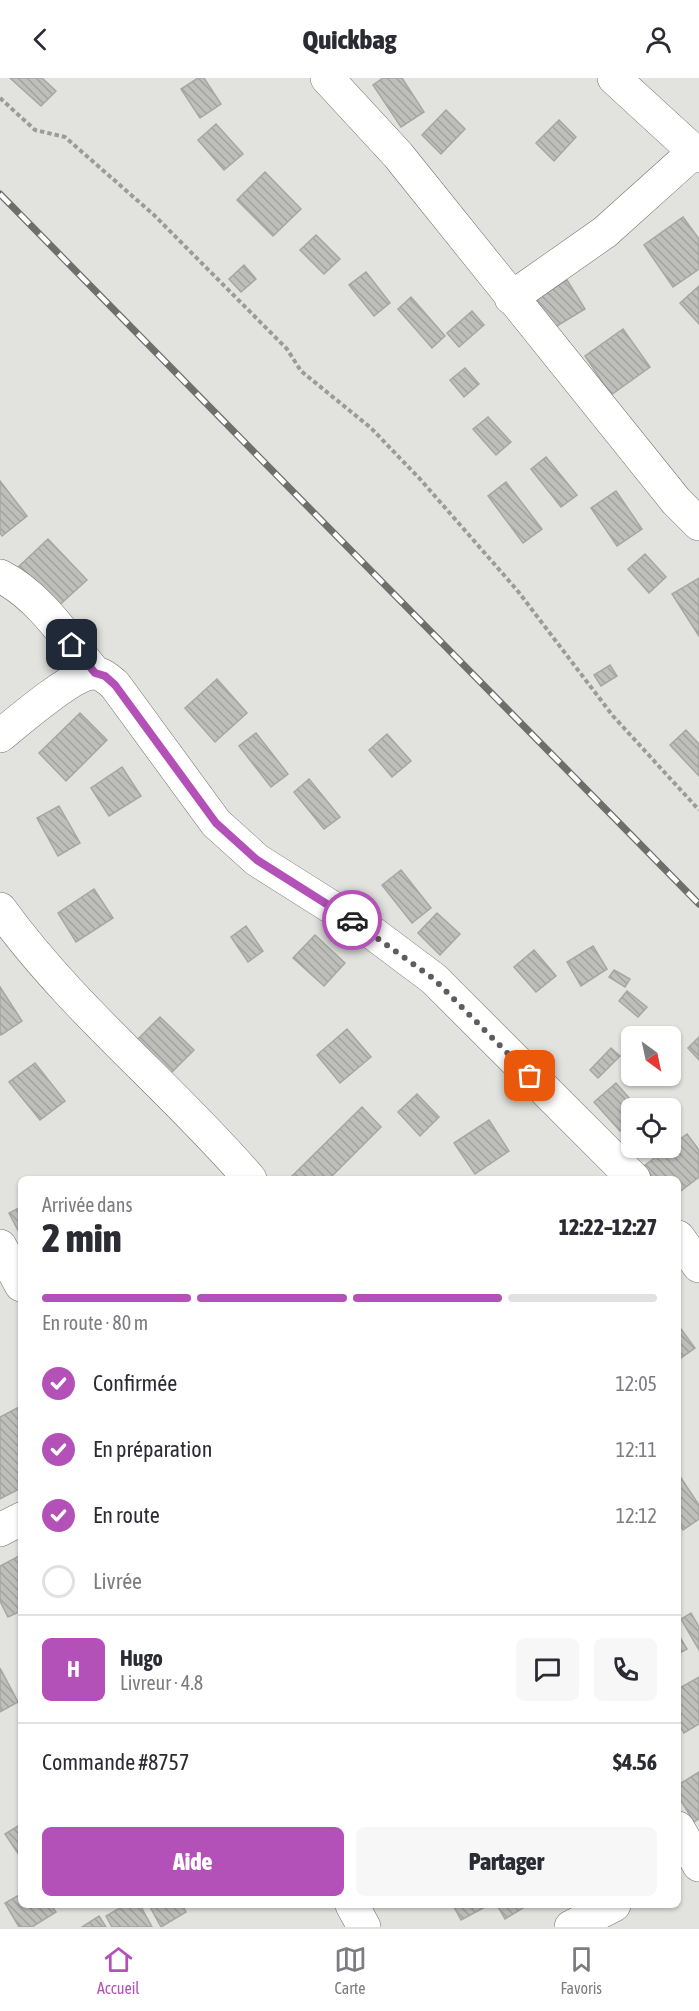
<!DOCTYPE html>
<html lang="fr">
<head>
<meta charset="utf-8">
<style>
	:root { --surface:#fff; --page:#f7f7f7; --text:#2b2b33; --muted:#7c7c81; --line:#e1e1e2; --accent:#b451b8 }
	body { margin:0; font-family:"Asap Condensed",sans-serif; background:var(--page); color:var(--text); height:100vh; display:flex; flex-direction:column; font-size:22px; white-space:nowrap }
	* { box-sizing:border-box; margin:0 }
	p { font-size:20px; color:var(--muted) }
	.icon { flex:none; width:33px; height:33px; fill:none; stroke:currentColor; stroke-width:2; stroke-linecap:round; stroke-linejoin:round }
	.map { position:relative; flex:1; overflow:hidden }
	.details { position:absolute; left:18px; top:1098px; width:663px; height:732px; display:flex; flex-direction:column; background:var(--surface); border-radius:9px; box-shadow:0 2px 4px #0004 }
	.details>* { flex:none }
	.needle { width:39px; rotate:147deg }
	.buttons { position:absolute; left:621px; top:948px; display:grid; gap:12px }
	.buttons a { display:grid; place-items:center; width:60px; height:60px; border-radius:9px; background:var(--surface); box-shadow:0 2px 4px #0004; font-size:30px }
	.pin { position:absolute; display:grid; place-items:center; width:51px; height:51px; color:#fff; margin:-26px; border-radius:12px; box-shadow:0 3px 9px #0006 }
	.courier { position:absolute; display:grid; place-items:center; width:60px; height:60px; margin:-30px; border:4px solid #b451b8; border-radius:50%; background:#fff; color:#222; box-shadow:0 2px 8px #0007 }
	.headline em { font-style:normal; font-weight:800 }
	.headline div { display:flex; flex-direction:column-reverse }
	.headline { display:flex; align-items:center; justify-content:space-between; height:102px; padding:0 24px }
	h1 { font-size:39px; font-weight:800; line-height:45px }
	.bar { display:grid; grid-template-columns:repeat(4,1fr); gap:9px 6px; align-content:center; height:72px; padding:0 24px }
	.bar i { height:8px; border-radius:4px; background:var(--line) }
	.bar .selected { background:var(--accent) }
	.bar p { grid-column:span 4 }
	.line { display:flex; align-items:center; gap:15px; padding:0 24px; border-top:2px solid var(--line) }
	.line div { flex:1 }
	.round { display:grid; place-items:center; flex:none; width:63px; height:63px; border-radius:9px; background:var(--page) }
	ol { padding:0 24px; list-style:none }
	li { display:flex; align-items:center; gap:18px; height:66px }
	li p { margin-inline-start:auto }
	li .icon { padding:6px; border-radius:50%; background:var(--accent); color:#fff; stroke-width:4 }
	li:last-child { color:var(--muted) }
	li i { width:33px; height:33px; border:3px solid var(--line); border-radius:50% }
	.primary-button { display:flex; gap:12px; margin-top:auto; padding:12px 24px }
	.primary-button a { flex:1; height:69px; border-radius:9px; background:var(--accent); color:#fff; font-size:24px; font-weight:800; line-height:69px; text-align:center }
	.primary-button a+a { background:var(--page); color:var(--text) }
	header { display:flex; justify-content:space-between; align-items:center; height:78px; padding:0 24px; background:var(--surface); font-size:27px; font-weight:800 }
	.dock { display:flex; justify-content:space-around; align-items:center; height:84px; border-top:2px solid var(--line); background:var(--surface); font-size:16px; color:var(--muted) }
	.dock a { display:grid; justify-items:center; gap:3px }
	.dock .selected { color:var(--accent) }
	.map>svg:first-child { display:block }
	.building { fill:url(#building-back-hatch); stroke:#a6a7a2; stroke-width:1.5 }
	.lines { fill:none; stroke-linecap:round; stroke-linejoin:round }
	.minor-casing { stroke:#70716d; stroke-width:34 }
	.path { stroke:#9b9c98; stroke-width:4; stroke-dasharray:4.5 3; stroke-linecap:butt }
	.minor { stroke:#fff; stroke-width:33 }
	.rail-casing { stroke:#6e6f6c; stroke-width:7 }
	.rail { stroke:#fff; stroke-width:4.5; stroke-dasharray:14; stroke-linecap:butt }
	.done { stroke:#5d5e5b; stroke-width:6; stroke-dasharray:0 10.8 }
	.route { stroke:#b451b8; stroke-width:8 }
</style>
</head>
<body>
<header><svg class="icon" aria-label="back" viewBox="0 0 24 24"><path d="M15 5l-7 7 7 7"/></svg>Quickbag<svg class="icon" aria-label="person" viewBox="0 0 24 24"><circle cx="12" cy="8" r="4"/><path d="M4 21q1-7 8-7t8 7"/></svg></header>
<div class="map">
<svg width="699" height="1849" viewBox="0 0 699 1849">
	<defs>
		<pattern id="building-back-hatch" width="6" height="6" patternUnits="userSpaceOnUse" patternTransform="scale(1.5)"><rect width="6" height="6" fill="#bebfba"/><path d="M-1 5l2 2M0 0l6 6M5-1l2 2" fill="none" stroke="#a2a39f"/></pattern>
	</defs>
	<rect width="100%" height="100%" fill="#e2e3de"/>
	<path class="building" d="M 10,0 L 42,0 L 56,13 L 41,28 Z
		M 198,0 L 204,0 L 221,26 L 200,40 L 181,11 Z
		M 383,0 L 402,0 L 424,34 L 401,49 L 373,7 Z
		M 446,32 L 465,51 L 441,76 L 422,57 Z
		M 559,42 L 576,59 L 554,83 L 536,65 Z
		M 216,46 L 243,76 L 224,92 L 198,62 Z
		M 265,94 L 301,131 L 273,158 L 237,122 Z
		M 683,139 L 699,161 L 699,191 L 673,209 L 644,167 Z
		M 316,157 L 340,181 L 324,196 L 300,172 Z
		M 244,187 L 256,201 L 241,214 L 229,201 Z
		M 366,194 L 390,225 L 374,238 L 349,207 Z
		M 567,202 L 585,231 L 552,251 L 534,222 Z
		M 699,208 L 699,246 L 680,225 Z
		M 411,219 L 445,258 L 432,270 L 398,231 Z
		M 472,233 L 484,247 L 459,269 L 447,255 Z
		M 623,251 L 650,289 L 611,317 L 585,278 Z
		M 465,290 L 479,306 L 464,319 L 450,302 Z
		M 488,339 L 511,364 L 496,377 L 473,351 Z
		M 546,379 L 577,417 L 561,429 L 531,391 Z
		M 0,403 L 27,438 L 2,458 L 0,455 Z
		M 506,404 L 542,451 L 523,465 L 488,418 Z
		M 616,413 L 642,451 L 617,468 L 591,430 Z
		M 48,461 L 87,502 L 54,532 L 16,491 Z
		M 645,476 L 666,499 L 649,515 L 628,491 Z
		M 699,500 L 699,558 L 672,516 Z
		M 610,587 L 617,598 L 601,608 L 594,597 Z
		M 217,601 L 247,635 L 215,664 L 185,630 Z
		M 80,635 L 107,662 L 66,703 L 39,675 Z
		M 686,652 L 699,666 L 699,698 L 670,667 Z
		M 256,655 L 288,696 L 271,709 L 239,668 Z
		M 387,656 L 411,683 L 392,699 L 369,672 Z
		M 122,689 L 141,718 L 109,738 L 91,710 Z
		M 309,701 L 340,739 L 324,751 L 294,714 Z
		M 59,728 L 80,765 L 58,778 L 37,740 Z
		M 401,792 L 431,830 L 412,845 L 382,807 Z
		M 94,811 L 113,840 L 76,864 L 58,835 Z
		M 437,835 L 460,856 L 440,877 L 418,855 Z
		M 246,848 L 263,873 L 248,884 L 231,859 Z
		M 315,857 L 345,885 L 324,908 L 293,880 Z
		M 593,868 L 607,891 L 581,908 L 567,884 Z
		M 534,872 L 556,898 L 536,914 L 514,889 Z
		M 614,892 L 630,901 L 625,909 L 609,899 Z
		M 0,909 L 22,943 L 1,957 L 0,956 Z
		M 627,913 L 647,929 L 638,939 L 619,923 Z
		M 160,939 L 194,972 L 169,997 L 135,964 Z
		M 347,951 L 371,979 L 340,1005 L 317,977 Z
		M 699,959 L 699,982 L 688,970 Z
		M 611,970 L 620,978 L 598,1000 L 590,992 Z
		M 35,985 L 65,1023 L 40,1042 L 9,1004 Z
		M 616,1005 L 638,1030 L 632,1030 L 632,1043 L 620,1053 L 594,1024 Z
		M 417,1016 L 439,1039 L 420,1058 L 398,1034 Z
		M 362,1029 L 381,1049 L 329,1101 L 289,1101 Z
		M 489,1042 L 509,1073 L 475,1096 L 454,1065 Z
		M 687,1056 L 699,1072 L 699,1099 L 678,1115 L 678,1101 L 654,1101 L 644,1088 Z
		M 21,1129 L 21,1158 L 9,1135 Z
		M 678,1247 L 695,1270 L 678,1282 Z
		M 21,1328 L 21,1410 L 0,1421 L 0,1339 Z
		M 679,1397 L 699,1427 L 699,1441 L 683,1452 L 678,1444 Z
		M 21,1477 L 21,1533 L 8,1539 L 0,1523 L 0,1488 Z
		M 691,1535 L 699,1549 L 699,1572 L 681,1541 Z
		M 678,1556 L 687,1571 L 678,1576 Z
		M 0,1590 L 18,1624 L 0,1634 Z
		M 699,1599 L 699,1646 L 684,1655 L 678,1645 L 678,1611 Z
		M 699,1694 L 699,1741 L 694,1744 L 678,1718 L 678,1707 Z
		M 21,1746 L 21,1780 L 5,1756 Z
		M 21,1816 L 21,1827 L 51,1827 L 56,1834 L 32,1849 L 19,1849 L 5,1825 Z
		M 125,1827 L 140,1827 L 152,1849 L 112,1849 L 106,1838 Z
		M 149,1827 L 182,1827 L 186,1834 L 161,1849 Z
		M 453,1827 L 486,1827 L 487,1828 L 461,1842 Z
		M 497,1827 L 528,1827 L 505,1841 Z
		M 99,1838 L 106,1849 L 82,1849 Z"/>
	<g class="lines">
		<g class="minor-casing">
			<path id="minor" d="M 327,0 L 398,77 L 676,423 L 699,446
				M 614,0 L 699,78
				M 511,220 L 605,154 L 694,74
				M 0,498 C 40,518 67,561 95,595
				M 0,658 C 17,644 75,594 95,595 C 103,596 109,602 115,607 L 216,745 L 257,782 L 374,856 L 434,901 L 634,1101
				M 0,831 C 72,931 170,1008 250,1101
				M 678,1159 L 699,1188
				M 0,1168 L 21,1207
				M 0,1452 L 21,1441
				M 678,1750 L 699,1787
				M 352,1827 L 364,1849
				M 571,1849 L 614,1827"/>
		</g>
		<path class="path" d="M 0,20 L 35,52 L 65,59 L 154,137 L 287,271 L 301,293 L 371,350 L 420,401 L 517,512 L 613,638 L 699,732"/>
		<use href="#minor" class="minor"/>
		<g class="rail-casing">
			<path id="rail" d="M 0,116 L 699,826"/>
		</g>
		<use href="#rail" class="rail"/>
	</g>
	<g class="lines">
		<path class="done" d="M 352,842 L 434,901 L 530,998"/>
		<path class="route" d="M 72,567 L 95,595 L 105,598 L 115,607 L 216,745 L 257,782 L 352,842"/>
	</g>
</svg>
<div class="buttons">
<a><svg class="needle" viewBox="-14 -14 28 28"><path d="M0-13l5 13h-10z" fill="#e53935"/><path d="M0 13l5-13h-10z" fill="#7c7c81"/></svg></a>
<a><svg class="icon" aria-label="locate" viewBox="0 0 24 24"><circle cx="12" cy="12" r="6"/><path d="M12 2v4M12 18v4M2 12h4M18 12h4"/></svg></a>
</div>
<div class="pin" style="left:530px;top:998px;background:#ea580c"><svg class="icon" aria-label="bag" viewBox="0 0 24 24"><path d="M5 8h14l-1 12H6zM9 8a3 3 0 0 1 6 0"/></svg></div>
<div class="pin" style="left:72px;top:567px;background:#1f2937"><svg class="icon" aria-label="home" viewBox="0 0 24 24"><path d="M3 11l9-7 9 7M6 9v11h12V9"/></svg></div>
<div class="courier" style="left:352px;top:842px"><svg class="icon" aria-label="car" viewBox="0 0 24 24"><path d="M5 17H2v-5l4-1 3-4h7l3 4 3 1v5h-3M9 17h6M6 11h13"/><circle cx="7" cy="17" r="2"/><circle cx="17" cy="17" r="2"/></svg></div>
<section class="details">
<div class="headline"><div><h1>2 min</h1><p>Arrivée dans</p></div><em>12:22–12:27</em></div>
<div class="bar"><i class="selected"></i><i class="selected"></i><i class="selected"></i><i></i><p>En route · 80 m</p></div>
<ol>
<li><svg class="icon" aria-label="check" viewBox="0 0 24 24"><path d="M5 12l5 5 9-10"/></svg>Confirmée<p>12:05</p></li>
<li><svg class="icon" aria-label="check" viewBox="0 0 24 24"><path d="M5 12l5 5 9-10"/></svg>En préparation<p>12:11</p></li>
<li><svg class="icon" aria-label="check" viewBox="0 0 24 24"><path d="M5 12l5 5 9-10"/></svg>En route<p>12:12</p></li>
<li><i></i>Livrée</li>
</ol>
<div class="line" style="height:108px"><b class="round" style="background:var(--accent);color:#fff">H</b><div><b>Hugo</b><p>Livreur · 4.8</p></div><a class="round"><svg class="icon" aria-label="chat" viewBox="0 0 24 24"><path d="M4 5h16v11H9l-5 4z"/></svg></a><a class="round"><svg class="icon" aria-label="phone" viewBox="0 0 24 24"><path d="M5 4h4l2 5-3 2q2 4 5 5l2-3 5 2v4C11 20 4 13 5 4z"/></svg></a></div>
<div class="line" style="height:78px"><div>Commande #8757</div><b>$4.56</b></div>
<div class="primary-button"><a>Aide</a><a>Partager</a></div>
</section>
</div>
<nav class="dock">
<a class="selected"><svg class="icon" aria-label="home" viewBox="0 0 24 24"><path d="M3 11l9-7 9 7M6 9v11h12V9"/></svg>Accueil</a>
<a><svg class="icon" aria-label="map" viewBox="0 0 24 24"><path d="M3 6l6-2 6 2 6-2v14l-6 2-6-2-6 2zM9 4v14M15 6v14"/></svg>Carte</a>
<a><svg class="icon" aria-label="saved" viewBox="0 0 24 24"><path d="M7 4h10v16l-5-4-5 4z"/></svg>Favoris</a>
</nav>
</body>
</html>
